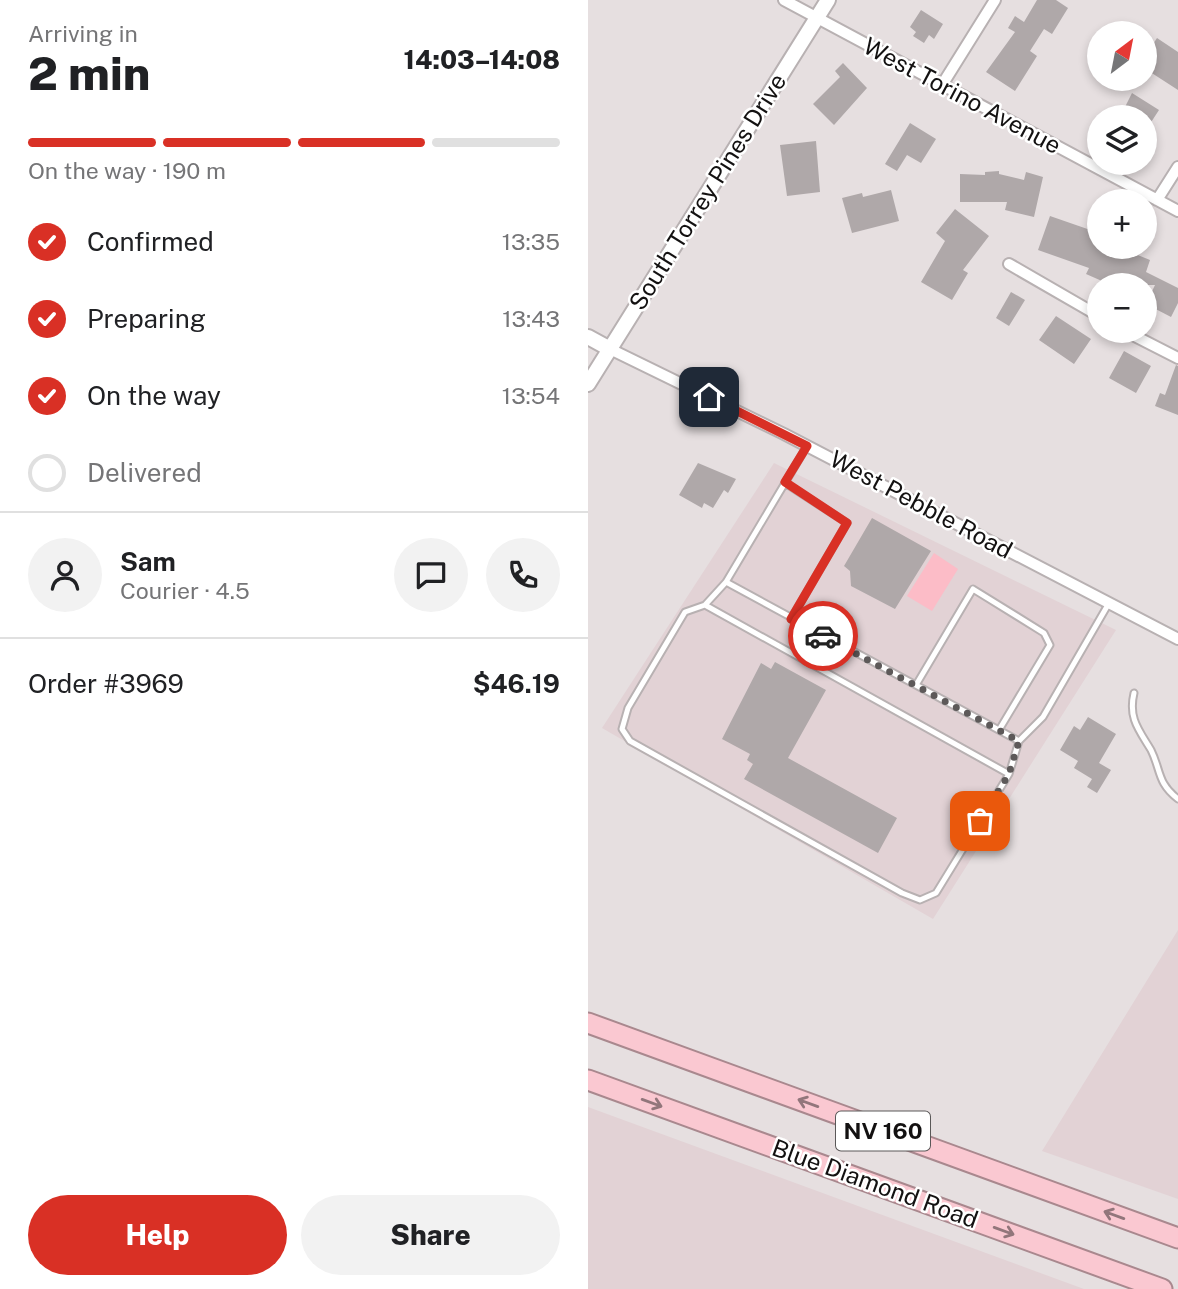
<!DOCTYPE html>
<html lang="en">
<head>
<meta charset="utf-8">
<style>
	:root { --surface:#fff; --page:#f2f2f2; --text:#202124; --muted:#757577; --line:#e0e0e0; --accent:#d93025 }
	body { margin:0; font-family:"Public Sans",sans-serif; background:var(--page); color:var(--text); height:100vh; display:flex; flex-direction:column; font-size:26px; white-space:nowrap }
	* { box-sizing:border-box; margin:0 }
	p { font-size:23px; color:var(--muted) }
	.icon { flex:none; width:38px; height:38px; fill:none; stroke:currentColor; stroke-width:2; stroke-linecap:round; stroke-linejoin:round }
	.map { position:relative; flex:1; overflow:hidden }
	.side { display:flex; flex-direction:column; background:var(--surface); width:588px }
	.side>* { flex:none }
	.needle { width:46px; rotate:32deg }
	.fabs { position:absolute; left:499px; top:21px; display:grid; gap:14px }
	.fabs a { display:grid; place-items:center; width:70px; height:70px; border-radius:50%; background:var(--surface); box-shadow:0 4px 10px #0003; font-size:35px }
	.pin { position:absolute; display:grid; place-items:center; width:60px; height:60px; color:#fff; margin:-30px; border-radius:14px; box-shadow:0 4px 10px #0006 }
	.courier { position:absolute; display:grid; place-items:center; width:70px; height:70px; margin:-35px; border:5px solid #d93025; border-radius:50%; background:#fff; color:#222; box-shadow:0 2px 9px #0007 }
	.headline em { font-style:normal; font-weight:800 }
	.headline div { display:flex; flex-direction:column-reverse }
	.headline { display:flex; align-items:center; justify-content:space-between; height:119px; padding:0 28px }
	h1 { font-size:46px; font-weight:800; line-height:52px }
	.bar { display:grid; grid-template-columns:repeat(4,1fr); gap:10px 7px; align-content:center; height:84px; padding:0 28px }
	.bar i { height:9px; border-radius:5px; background:var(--line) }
	.bar .on { background:var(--accent) }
	.bar p { grid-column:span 4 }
	.line { display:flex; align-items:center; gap:18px; padding:0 28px; border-top:2px solid var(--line) }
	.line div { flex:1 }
	.round { display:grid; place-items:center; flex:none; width:74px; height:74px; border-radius:37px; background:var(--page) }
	ol { padding:0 28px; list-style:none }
	li { display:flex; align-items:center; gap:21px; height:77px }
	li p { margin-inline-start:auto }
	li .icon { padding:7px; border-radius:50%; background:var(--accent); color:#fff; stroke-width:4 }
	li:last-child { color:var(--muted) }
	li i { width:38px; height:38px; border:4px solid var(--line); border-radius:50% }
	.action { display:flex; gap:14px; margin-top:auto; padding:14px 28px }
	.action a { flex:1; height:80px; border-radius:42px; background:var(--accent); color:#fff; font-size:28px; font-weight:800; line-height:80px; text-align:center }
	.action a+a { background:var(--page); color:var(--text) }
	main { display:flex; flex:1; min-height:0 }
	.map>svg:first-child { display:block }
	.built { fill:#e2d2d5 }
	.green { fill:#fcbcc7 }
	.building { fill:#afa8a9 }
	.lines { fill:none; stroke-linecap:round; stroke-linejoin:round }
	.lane-casing { stroke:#b8b1b2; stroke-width:9 }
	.street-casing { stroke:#b8b1b2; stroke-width:14 }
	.secondary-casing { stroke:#b8b1b2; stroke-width:18 }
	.highway-casing { stroke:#a9888e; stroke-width:23 }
	.lane { stroke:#fff; stroke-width:5 }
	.street { stroke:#fff; stroke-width:10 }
	.secondary { stroke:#fff; stroke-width:14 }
	.highway { stroke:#fac8d1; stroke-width:19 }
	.oneway { stroke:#92767b }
	.done { stroke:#5d5959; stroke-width:7; stroke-dasharray:0 12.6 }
	.route { stroke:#d93025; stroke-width:9 }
	.labels { text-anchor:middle; stroke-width:5; stroke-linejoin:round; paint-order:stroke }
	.shield { fill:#fff; stroke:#5a5858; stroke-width:2 }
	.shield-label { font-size:23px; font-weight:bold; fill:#131111 }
	.street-label { font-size:24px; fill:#131111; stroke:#fff }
</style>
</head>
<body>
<main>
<section class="side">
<div class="headline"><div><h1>2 min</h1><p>Arriving in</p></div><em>14:03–14:08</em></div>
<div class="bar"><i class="on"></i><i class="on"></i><i class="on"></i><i></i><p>On the way · 190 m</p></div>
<ol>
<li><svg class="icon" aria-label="check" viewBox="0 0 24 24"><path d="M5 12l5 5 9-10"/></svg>Confirmed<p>13:35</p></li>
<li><svg class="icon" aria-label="check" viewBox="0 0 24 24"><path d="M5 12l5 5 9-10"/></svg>Preparing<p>13:43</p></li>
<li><svg class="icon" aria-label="check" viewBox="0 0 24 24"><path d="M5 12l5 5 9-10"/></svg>On the way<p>13:54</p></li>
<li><i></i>Delivered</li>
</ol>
<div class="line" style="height:126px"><a class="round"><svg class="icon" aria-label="person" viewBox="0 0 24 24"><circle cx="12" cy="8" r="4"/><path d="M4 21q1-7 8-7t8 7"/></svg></a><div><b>Sam</b><p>Courier · 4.5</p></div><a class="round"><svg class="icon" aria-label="chat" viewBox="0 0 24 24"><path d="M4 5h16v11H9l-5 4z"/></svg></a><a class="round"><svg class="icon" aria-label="phone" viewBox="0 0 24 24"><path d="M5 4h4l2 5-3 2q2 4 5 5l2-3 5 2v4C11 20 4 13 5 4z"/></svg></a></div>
<div class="line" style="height:91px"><div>Order #3969</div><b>$46.19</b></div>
<div class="action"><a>Help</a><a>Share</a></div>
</section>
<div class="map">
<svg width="590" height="1289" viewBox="0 0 590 1289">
	<rect width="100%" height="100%" fill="#e6dfe0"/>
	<path class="built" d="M 186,463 L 528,630 L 345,919 L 14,728 Z
		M 590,930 L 590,1199 L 454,1151 Z
		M 0,1107 L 496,1289 L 0,1289 Z"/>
	<path class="green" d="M 346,553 L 370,569 L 344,611 L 319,596 Z"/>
	<path class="building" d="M 449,0 L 468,0 L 480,8 L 464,34 L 456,29 L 442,51 L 449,56 L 427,91 L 398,72 L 427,32 L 420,28 L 427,16 L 436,22 Z
		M 333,10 L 355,24 L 346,39 L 341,35 L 336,43 L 325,36 L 328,32 L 322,27 Z
		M 569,38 L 590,52 L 590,90 L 556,68 L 556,58 Z
		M 255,63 L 279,88 L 246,125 L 225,104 L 252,77 L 247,71 Z
		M 544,93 L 571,110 L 556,133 L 556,117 L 532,117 Z
		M 322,123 L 348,139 L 333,163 L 319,155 L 309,171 L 297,164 Z
		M 228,141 L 232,192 L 199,196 L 192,145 Z
		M 411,171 L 411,174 L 436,180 L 438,172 L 455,177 L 446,217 L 417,210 L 419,202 L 372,202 L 372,174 L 397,175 L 397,172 Z
		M 303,190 L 311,221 L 264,233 L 254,198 L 274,193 L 275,197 Z
		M 367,209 L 401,236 L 375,270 L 380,273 L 364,300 L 333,282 L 357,241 L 348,233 Z
		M 462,216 L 511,233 L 511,247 L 530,247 L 562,260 L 558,272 L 590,288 L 590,303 L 583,317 L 558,304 L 567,285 L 523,285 L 498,274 L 501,268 L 450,250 Z
		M 423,292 L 437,300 L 421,326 L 408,318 Z
		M 468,316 L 503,339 L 486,364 L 451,340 Z
		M 536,351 L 563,366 L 548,393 L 521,378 Z
		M 588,365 L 590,366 L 590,415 L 567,406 L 572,393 L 577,395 Z
		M 110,463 L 148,479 L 140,493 L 136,490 L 125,508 L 116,503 L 114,508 L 91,495 Z
		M 284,518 L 343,551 L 307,609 L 263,586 L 262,571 L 256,566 Z
		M 187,662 L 238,690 L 200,758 L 309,818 L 290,853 L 156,779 L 165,764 L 159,760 L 162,754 L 134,739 L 173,663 L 183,669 Z
		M 500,717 L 528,734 L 511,763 L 523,770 L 509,793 L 499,787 L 504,779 L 486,768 L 490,761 L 472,750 L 486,726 L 492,730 Z"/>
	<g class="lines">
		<g class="lane-casing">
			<path id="lane" d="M 219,446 L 138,582 L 431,741 L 455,717 L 521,603
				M 197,483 L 259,523 L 203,619
				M 138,582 L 117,605 L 97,612 L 40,708 L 34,729 L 42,741 L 314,893 L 332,900 L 348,893 L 421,774 L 431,741
				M 117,605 L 421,774
				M 328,685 L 385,589 L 456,633 L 462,645 L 411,730
				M 546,693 C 540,718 551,730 563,750 C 573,770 569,783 590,799"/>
		</g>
		<g class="street-casing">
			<path id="street" d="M 196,0 L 590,211
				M 354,85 L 407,0
				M 569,200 L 590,167
				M 421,264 L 511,316
				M 537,331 L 590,358
				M 22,349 L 196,434 L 590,639"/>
		</g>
		<g class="secondary-casing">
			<path id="secondary" d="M 0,337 L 22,349
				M 0,384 L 240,0"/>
		</g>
		<g class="highway-casing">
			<path id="highway" d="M 0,1023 L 590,1238
				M 0,1080 L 574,1289"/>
		</g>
		<use href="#lane" class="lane"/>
		<use href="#street" class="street"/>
		<use href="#secondary" class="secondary"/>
		<use href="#highway" class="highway"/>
	</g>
	<defs><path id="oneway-shaft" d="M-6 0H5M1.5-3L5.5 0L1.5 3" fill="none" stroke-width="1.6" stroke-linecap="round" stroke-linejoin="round" transform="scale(1.75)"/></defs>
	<g class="oneway">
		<use href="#oneway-shaft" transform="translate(64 1103) rotate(20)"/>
		<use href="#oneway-shaft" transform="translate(220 1103) rotate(-160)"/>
		<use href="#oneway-shaft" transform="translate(526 1215) rotate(-160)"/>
		<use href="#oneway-shaft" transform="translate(416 1231) rotate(20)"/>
	</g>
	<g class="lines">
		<path class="done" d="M 235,636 L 431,741 L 421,774 L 392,821"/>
		<path class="route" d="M 121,397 L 219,446 L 197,482 L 259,523 L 203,619 L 235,636"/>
	</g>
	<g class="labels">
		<rect class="shield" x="248" y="1111.5" width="94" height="39" rx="5"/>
		<g class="shield-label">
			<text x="295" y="1139">NV 160</text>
		</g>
		<g class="street-label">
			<text transform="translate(374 96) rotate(28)" y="8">West Torino Avenue</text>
			<text transform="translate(120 192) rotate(-58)" y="8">South Torrey Pines Drive</text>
			<text transform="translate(333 505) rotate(28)" y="8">West Pebble Road</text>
			<text transform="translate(287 1184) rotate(20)" y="8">Blue Diamond Road</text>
		</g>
	</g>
</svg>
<div class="fabs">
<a><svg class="needle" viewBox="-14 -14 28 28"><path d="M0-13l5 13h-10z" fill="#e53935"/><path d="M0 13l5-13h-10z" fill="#757577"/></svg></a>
<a><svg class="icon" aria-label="layers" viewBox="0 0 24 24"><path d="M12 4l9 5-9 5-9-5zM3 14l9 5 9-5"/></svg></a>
<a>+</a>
<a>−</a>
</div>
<div class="pin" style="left:392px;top:821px;background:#ea580c"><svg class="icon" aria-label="bag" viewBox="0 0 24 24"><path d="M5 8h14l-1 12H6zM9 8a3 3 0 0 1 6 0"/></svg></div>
<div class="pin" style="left:121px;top:397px;background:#1f2937"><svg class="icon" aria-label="home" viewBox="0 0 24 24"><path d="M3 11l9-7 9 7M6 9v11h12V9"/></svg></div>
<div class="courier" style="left:235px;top:636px"><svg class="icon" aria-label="car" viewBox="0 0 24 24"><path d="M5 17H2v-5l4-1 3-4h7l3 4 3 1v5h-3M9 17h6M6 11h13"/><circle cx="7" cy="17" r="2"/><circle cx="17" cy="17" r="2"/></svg></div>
</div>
</main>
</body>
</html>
